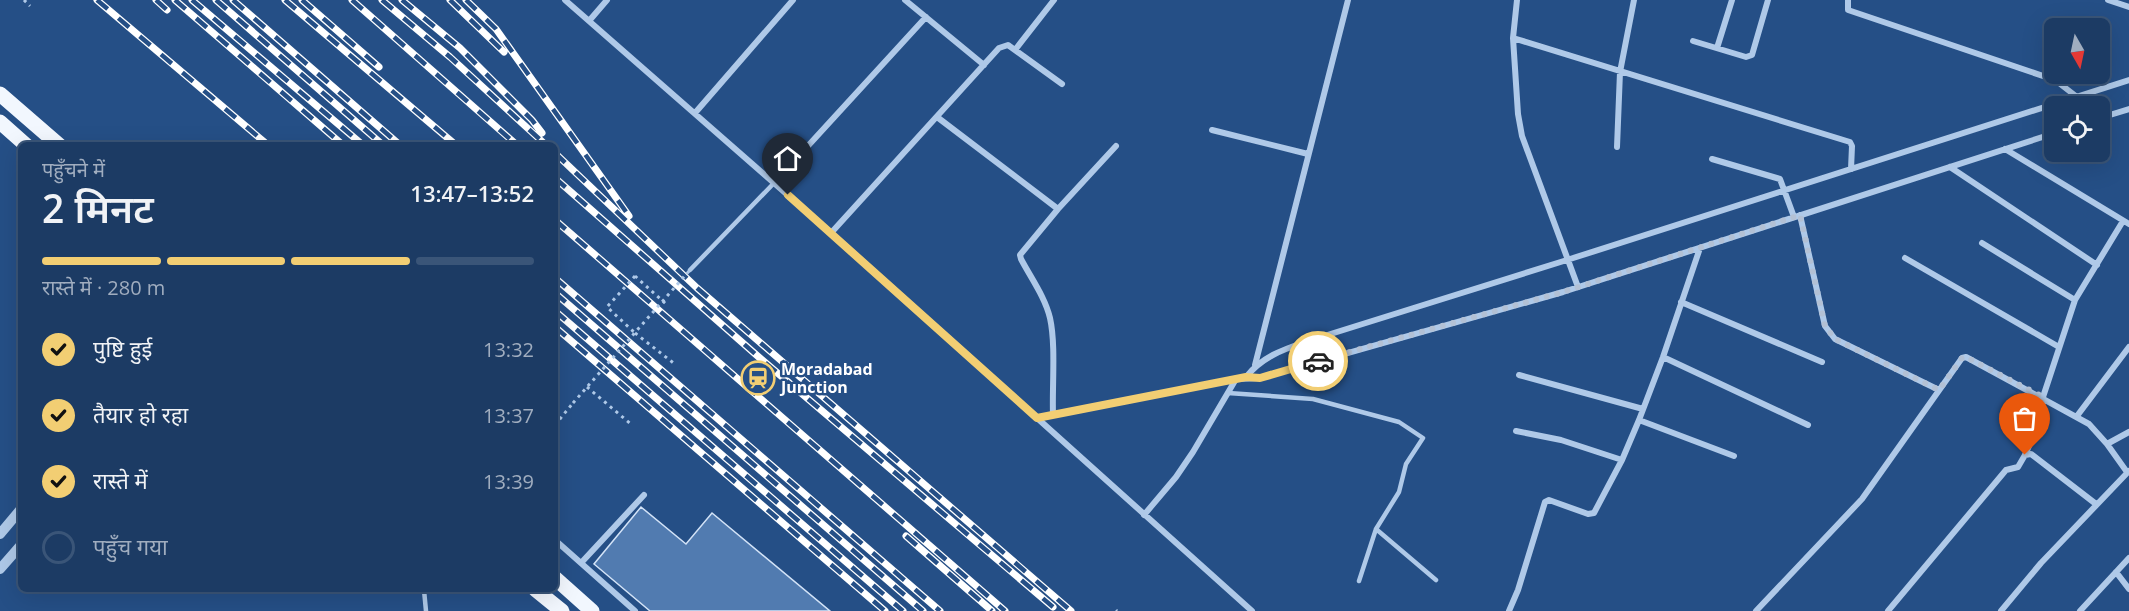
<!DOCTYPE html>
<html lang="hi">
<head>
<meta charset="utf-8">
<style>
	:root { --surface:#1c3b64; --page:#29466d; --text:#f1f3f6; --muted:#a0adbf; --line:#3a5578; --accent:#f2ce73 }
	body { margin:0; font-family:"Open Sans","Noto Sans Devanagari",sans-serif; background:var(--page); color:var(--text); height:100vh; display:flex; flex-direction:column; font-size:22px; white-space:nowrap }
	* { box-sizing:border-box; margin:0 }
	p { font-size:20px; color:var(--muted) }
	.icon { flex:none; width:33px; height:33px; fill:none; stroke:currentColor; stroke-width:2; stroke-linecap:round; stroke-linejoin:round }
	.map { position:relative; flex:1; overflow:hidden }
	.details { position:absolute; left:18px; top:142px; width:540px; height:450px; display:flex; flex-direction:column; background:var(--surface); border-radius:9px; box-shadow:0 6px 24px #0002,0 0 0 2px var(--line) }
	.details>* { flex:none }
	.needle { width:39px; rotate:171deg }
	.tools { position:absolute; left:2044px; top:18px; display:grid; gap:12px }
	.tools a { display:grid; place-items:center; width:66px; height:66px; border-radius:9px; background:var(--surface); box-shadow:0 6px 24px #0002,0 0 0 2px var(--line); font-size:30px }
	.pin { position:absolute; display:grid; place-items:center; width:51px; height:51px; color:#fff; margin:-62px -26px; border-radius:50% 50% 50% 0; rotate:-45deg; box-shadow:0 0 6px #0007 }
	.pin .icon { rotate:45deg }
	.courier { position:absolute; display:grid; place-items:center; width:60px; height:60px; margin:-30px; border:4px solid #f2ce73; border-radius:50%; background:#fff; color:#222; box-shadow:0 2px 8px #0007 }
	.headline em { font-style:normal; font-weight:600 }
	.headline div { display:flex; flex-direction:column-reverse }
	.headline { display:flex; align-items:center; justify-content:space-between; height:102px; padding:0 24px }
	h1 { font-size:39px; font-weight:600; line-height:45px }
	.bar { display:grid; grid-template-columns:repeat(4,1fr); gap:9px 6px; align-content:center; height:72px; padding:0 24px }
	.bar i { height:8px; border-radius:4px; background:var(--line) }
	.bar .active { background:var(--accent) }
	.bar p { grid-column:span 4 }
	ol { padding:0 24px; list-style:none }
	li { display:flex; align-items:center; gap:18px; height:66px }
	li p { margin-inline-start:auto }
	li .icon { padding:6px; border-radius:50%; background:var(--accent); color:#111; stroke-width:4 }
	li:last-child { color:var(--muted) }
	li i { width:33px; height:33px; border:3px solid var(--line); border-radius:50% }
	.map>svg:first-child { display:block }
	.building { fill:#517bb0; stroke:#d3e3f7; stroke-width:1.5 }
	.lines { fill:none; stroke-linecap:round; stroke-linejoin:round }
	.path { stroke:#afc9e8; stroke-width:3; stroke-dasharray:3 4.5; stroke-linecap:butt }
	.service { stroke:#afc9e8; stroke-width:4.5 }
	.minor { stroke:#afc9e8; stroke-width:6 }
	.tertiary { stroke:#afc9e8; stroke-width:10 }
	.primary { stroke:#f2f7fe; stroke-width:15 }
	.rail-casing { stroke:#fff; stroke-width:7 }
	.rail { stroke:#254f86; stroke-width:4.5; stroke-dasharray:14; stroke-linecap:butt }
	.path-bridge { stroke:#afc9e8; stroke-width:3; stroke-dasharray:3 4.5; stroke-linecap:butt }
	.done { stroke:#b3c1d5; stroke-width:6; stroke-dasharray:0 10.8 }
	.route { stroke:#f2ce73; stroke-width:8 }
	.labels { text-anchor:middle; stroke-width:5; stroke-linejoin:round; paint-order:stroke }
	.poi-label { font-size:16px; font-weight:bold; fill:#fff; stroke:#254f86; text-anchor:start }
</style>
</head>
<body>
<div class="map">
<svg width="2129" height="611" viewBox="0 0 2129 611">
	<rect width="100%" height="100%" fill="#254f86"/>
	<path class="building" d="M 641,507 L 686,544 L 712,513 L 830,611 L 650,611 L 594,564 Z"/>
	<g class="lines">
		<path class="path" d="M 24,0 L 30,6
			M 635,276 L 666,304
			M 635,333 L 676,365
			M 587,387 L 632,425
			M 555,425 L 573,403
			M 1116,610 L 1117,611"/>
		<path class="service" d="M 690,270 L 774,183
			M 1228,393 L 1313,399 L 1399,422 L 1423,438 L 1406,464 L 1399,492 L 1376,529 L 1359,581
			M 1376,529 L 1436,580
			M 424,590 L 426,611"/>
		<path class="minor" d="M 565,0 L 831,233 L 1252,611
			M 905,0 L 984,65
			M 1517,0 L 1513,38 L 1518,114 L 1522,136 L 1578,287
			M 1848,0 L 1848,10 L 2052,79 L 2059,83 L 2077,97
			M 2108,0 L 2129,7
			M 589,21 L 607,0
			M 1513,38 L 1850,142 L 1852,146 L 1851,169
			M 1693,41 L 1746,57 L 1752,55 L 1768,0
			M 1717,48 L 1732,0
			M 1015,50 L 1054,0
			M 695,113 L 793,0
			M 937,117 L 1058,209
			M 2100,118 L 2129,109
			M 1212,130 L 1308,154
			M 1617,147 L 1620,72 L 1634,0
			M 2005,149 L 2129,224
			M 1712,159 L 1780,179 L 1794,217
			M 1950,167 L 2097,265
			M 774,183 L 926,17
			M 1800,215 L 1825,326 L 1835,339 L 1939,390
			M 831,233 L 999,48 L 1008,45 L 1062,84
			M 1982,243 L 2075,300
			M 1905,258 L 2059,347
			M 1681,302 L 1822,362
			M 1663,357 L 1808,425
			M 1255,365 L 1348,0
			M 1519,375 L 1643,409
			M 1246,377 C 1262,357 1282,350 1305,342 L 1567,260 L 2129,80
			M 1053,415 C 1052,386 1056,345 1050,318 C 1045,297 1031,278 1021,259 L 1020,255 L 1058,209 L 1116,146
			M 2077,416 L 2129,347
			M 1037,418 L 1236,379 L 1260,378 L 1563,292 L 2055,133
			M 1639,420 L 1734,456
			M 1516,431 L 1561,440 L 1622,460
			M 2107,444 L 2129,432
			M 2025,455 L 2034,435 L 2043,397 L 2075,300 L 2123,221
			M 1144,515 L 1176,477 L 1193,452 L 1236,379
			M 555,540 L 635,611
			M 581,563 L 644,495
			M 2116,572 L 2129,589
			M 1509,611 L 1518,590 L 1545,502 L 1549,500 L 1588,514 L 1594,513 L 1622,460 L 1639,420 L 1663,357 L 1700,248
			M 1756,611 L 1862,499 L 1962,358 L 1966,357 L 2089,424 L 2107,444 L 2127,472
			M 1888,611 L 2006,470 L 2018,467 L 2025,455 L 2031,454 L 2096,504
			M 2001,611 L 2041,563 L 2129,471
			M 2080,611 L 2129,558"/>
		<path class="tertiary" d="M 0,534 L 21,509
			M 0,569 L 21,545"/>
		<path class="primary" d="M 0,94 L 60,146
			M 0,122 L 27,146
			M 555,578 L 592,611
			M 536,590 L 562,611"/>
		<g class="rail-casing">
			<path id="rail" d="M 97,0 L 269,146
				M 156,0 L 167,10
				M 175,0 L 344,146
				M 192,0 L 364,146
				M 216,0 L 384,146
				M 233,0 L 401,146
				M 285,0 L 457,146
				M 302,0 L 379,67
				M 352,0 L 518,146
				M 382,0 L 450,57 L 547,146
				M 402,0 L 460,48 L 532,120 L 542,133
				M 450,0 L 504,52
				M 466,0 L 496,29 L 629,216
				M 555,153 L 697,288 L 1071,611
				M 555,178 L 761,359 L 1053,607
				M 555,220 L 1005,611
				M 555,278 L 940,611
				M 555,293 L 923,611
				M 555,311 L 903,611
				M 555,327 L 885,611
				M 906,536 L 992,611"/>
		</g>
		<use href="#rail" class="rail"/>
		<path class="path-bridge" d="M 635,276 L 607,307 L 635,333
			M 573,403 L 690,270"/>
	</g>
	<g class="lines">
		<path class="done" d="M 1318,361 L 1563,292 L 1800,215 L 1825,326 L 1835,339 L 1939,390 L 1962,358 L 1966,357 L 2043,397 L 2034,435 L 2025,455"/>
		<path class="route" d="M 788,195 L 1037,418 L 1246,377 L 1260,378 L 1318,361"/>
	</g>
	<defs>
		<g id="station-ring" transform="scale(1.725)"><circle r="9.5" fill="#254f86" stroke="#f2ce73" stroke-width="1.5"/><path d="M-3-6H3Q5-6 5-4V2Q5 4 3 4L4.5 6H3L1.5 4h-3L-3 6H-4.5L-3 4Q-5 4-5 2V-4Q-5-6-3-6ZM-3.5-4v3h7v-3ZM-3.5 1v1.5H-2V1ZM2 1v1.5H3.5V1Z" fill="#f2ce73"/></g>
	</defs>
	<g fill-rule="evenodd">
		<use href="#station-ring" x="758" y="378"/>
	</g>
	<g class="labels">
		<g class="poi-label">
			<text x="781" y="375">Moradabad<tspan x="781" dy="18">Junction</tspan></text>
		</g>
	</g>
</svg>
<div class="tools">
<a><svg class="needle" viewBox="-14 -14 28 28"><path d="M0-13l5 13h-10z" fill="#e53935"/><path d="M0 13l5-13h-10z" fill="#a0adbf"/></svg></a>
<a><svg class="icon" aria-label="locate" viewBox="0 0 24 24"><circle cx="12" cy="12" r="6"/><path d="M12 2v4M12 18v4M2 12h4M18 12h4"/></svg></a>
</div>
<div class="pin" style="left:2025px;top:455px;background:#ea580c"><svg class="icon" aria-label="bag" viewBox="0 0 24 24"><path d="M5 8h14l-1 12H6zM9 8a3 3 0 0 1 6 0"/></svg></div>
<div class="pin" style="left:788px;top:195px;background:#1f2937"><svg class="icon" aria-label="home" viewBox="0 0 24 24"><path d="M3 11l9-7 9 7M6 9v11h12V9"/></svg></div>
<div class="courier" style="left:1318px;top:361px"><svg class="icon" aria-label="car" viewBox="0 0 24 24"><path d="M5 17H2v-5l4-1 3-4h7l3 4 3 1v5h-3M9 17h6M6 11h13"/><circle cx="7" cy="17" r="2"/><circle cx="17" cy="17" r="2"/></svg></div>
<section class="details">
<div class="headline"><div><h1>2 मिनट</h1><p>पहुँचने में</p></div><em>13:47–13:52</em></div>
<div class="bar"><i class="active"></i><i class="active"></i><i class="active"></i><i></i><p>रास्ते में · 280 m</p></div>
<ol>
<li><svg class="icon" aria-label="check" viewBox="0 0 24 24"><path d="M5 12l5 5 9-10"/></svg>पुष्टि हुई<p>13:32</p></li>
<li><svg class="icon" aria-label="check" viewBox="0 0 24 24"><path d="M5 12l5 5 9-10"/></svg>तैयार हो रहा<p>13:37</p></li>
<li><svg class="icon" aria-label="check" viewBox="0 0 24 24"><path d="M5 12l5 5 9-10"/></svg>रास्ते में<p>13:39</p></li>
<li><i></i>पहुँच गया</li>
</ol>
</section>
</div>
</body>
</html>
